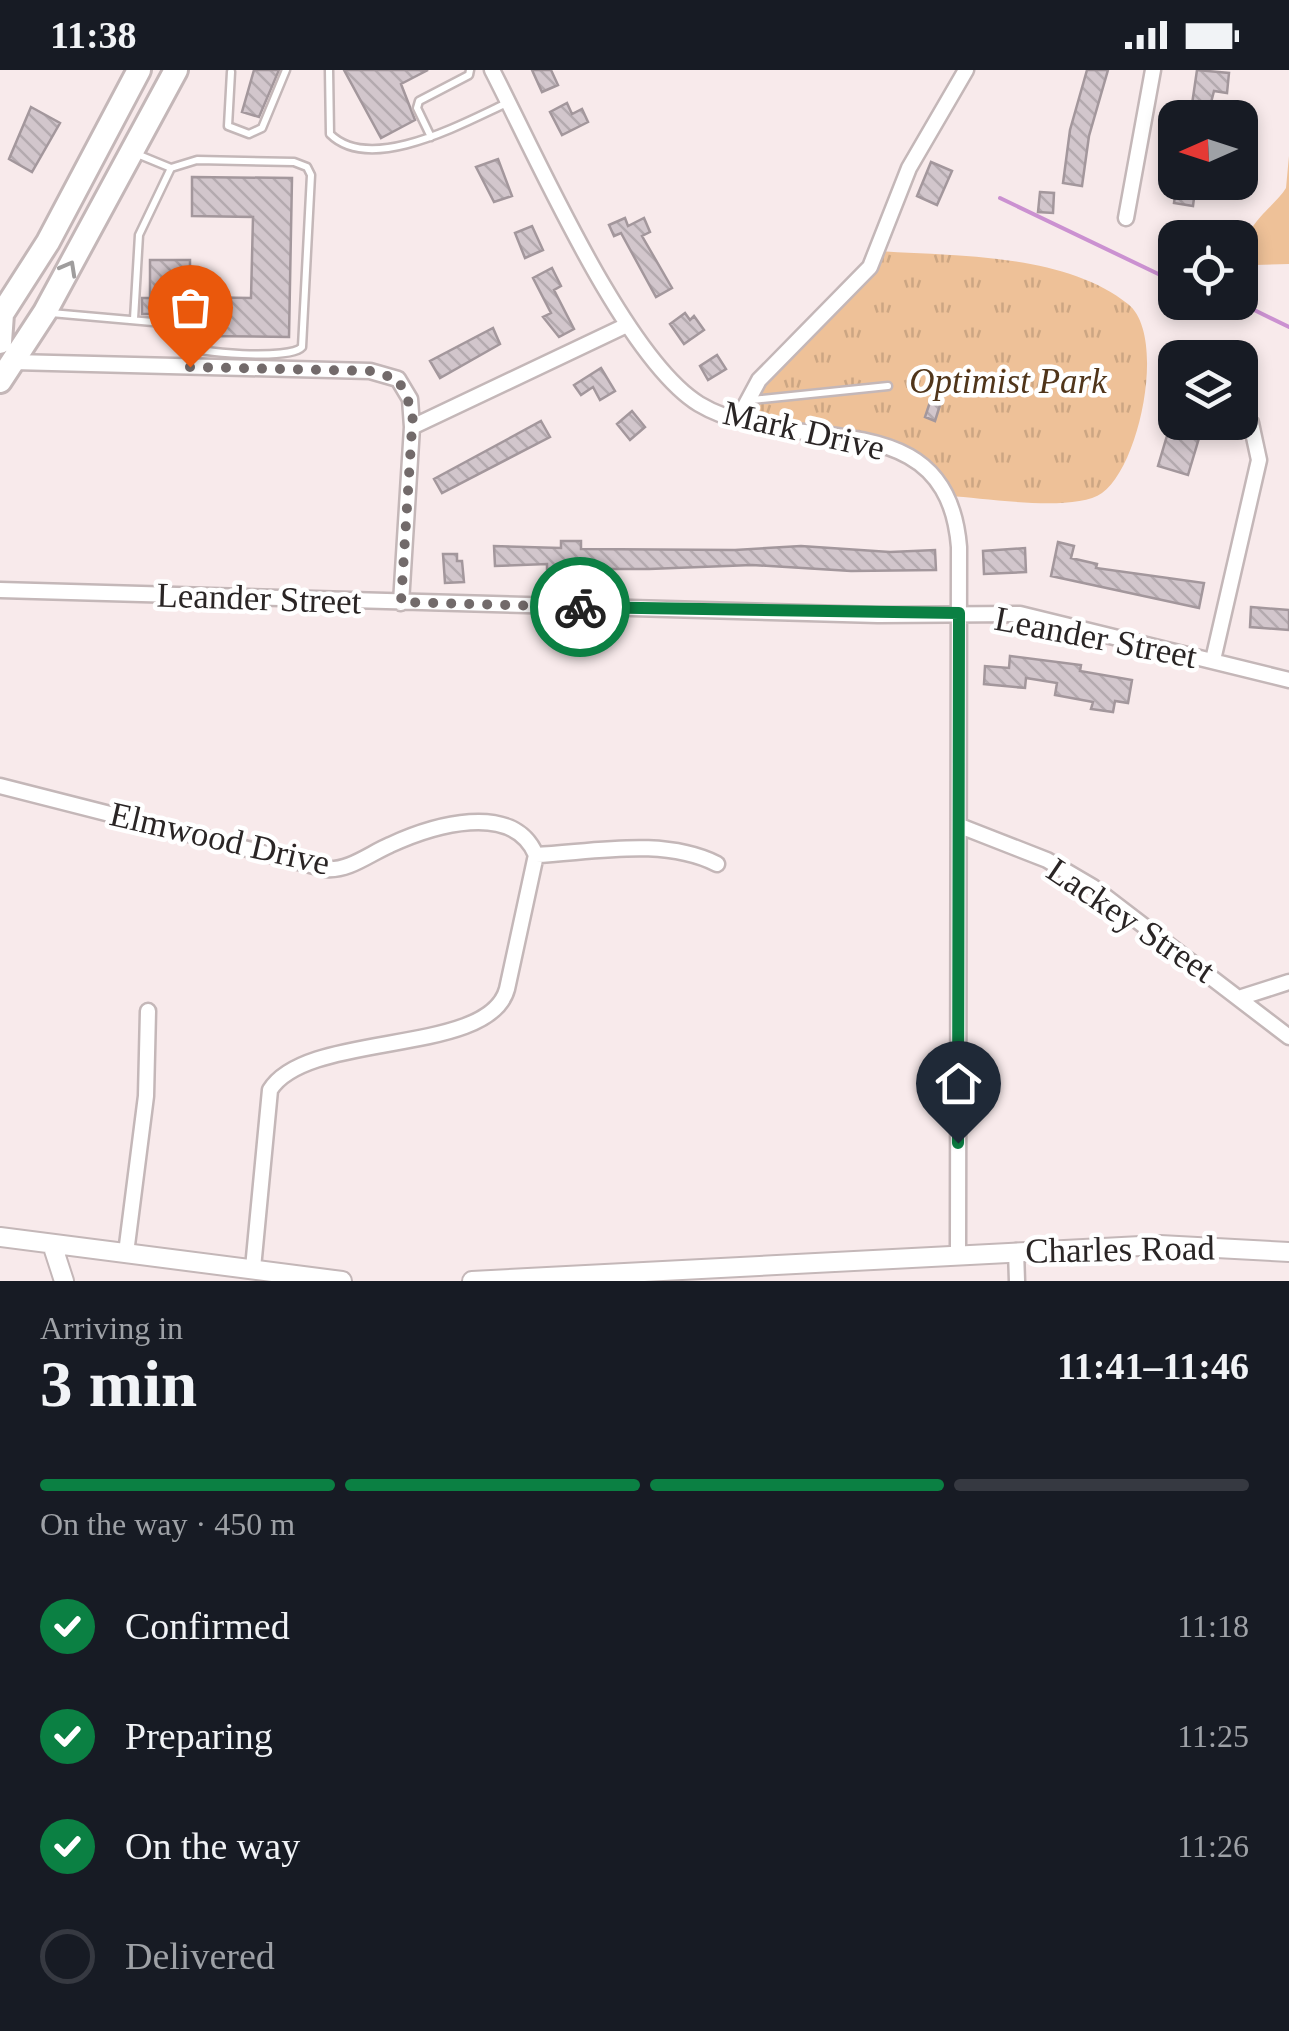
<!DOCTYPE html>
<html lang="en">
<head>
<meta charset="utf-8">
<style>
	:root { --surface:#171b24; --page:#242831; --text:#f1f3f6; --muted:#9ea1a6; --line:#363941; --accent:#0b8043 }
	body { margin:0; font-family:Georgia,serif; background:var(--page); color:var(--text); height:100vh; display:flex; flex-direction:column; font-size:38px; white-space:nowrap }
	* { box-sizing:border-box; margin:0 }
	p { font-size:32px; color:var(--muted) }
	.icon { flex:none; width:55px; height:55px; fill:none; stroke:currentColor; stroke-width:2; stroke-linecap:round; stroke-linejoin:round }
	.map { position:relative; height:1211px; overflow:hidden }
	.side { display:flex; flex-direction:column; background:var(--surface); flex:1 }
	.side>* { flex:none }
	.needle { width:65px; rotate:267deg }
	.fabs { position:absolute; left:1158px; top:30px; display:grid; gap:20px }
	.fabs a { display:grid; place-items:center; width:100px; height:100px; border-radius:20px; background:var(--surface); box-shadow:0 5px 15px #0003; font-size:50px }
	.pin { position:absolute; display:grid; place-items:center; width:85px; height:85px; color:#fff; margin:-102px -42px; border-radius:50% 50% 50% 0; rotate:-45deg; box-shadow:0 0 10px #0007 }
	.pin .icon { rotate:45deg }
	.courier { position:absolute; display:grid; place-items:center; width:100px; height:100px; margin:-50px; border:8px solid #0b8043; border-radius:50%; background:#fff; color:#222; box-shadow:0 2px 12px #0007 }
	.headline em { font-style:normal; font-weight:700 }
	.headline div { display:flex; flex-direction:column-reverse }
	.headline { display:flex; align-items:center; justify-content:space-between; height:170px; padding:0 40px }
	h1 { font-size:65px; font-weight:700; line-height:75px }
	.bar { display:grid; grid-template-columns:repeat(4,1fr); gap:15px 10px; align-content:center; height:120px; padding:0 40px }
	.bar i { height:12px; border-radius:8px; background:var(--line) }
	.bar .current { background:var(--accent) }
	.bar p { grid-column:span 4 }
	ol { padding:0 40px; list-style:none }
	li { display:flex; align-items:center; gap:30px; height:110px }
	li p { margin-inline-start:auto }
	li .icon { padding:10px; border-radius:50%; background:var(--accent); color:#fff; stroke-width:4 }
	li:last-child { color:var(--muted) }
	li i { width:55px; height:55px; border:5px solid var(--line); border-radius:50% }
	.status { display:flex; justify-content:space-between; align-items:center; height:70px; padding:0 50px; background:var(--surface); direction:ltr }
	.status svg { height:28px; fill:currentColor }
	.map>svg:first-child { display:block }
	.green { fill:#eec198 }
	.park { fill:url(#park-tufts) }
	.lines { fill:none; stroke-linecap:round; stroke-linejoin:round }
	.stream { stroke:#cb91d1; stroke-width:4 }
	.building { fill:url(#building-back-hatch); stroke:#a3979c; stroke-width:2.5 }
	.service-casing { stroke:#c4b7b8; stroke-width:11 }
	.minor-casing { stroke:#c4b7b8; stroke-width:19 }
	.tertiary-casing { stroke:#c4b7b8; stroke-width:22 }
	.trunk-casing { stroke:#c4b7b8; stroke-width:28 }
	.service { stroke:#fff; stroke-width:6 }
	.minor { stroke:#fff; stroke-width:14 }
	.tertiary { stroke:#fff; stroke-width:18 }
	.trunk { stroke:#fff; stroke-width:22 }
	.oneway { stroke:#9f9d9d }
	.done { stroke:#726a6a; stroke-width:10; stroke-dasharray:0 18 }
	.route { stroke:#0b8043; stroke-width:12 }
	.labels { text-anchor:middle; stroke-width:9; stroke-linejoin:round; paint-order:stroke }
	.park-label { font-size:35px; font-style:italic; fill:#50351a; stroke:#fff }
	.street-label { font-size:35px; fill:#2a2525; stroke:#fff }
</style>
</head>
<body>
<div class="status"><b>11:38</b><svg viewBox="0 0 49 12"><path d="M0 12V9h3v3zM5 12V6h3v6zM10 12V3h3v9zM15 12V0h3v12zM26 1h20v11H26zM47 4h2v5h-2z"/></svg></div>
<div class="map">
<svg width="1289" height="1211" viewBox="0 0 1289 1211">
	<defs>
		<pattern id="park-tufts" width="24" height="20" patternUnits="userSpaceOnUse" patternTransform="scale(2.5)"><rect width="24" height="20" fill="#eec198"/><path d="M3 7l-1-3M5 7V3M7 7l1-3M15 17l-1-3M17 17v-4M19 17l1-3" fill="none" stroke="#cca683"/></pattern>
		<pattern id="building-back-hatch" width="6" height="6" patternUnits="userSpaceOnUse" patternTransform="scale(2.5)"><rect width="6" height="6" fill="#d2c6cc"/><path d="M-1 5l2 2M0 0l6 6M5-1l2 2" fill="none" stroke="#b4aaaf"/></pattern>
	</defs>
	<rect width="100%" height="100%" fill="#f8eaeb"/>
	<path class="green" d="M 1289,86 L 1289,194 L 1255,195 C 1227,164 1274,139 1286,118 Z"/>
	<path class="park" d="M 876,181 C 954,186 1064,183 1128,234 C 1167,265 1140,396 1102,423 C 1074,443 985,428 950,426 L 906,384 L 738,349 L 745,331 Z"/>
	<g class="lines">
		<path class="stream" d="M 1000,128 L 1175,212
			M 1238,232 L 1289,257"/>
	</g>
	<path class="building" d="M 254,0 L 279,0 L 259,47 L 242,42 Z
		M 344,0 L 428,0 L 401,14 L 415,50 L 381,68 Z
		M 532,0 L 551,0 L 558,15 L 542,22 Z
		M 1087,0 L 1108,0 L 1089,66 L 1082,116 L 1063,113 L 1070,60 Z
		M 1197,0 L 1229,3 L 1227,23 L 1214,21 L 1207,48 L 1190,48 Z
		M 567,33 L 572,44 L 582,39 L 588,52 L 562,65 L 550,42 Z
		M 31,37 L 60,53 L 32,102 L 9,89 Z
		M 498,89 L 512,126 L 494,132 L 476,97 Z
		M 931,92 L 952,101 L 937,135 L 917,126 Z
		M 192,107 L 292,108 L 289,267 L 202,266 L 203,244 L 142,244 L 142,228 L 150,228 L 150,190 L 190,190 L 190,227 L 251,228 L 253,147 L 192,146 Z
		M 1177,112 L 1196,112 L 1193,136 L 1174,133 Z
		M 1040,122 L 1054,123 L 1053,143 L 1038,142 Z
		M 625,148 L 628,156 L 644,148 L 650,162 L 642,166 L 672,218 L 656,227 L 621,163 L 614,166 L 609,155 Z
		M 532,156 L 543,180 L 525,188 L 515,163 Z
		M 552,198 L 561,216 L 554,220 L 574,259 L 559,267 L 543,247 L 551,243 L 533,208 Z
		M 685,243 L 690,250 L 694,246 L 704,260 L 684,274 L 670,254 Z
		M 493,258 L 500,274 L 440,308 L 430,291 Z
		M 717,285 L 726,299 L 708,310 L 700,296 Z
		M 601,298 L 615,321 L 600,330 L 593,317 L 581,325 L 574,315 Z
		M 931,329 L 941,332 L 935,351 L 925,347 Z
		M 632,341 L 645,357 L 630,370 L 617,354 Z
		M 541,351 L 550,367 L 442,423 L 434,409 Z
		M 1169,359 L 1199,368 L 1188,405 L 1158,396 Z
		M 561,471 L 581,471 L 581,479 L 735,480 L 801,476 L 890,482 L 935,480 L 936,500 L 851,501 L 752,495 L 649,499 L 547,499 L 547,494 L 495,496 L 494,476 L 561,478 Z
		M 1058,472 L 1074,476 L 1071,488 L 1097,494 L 1096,498 L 1204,513 L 1199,538 L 1051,506 Z
		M 1025,478 L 1026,502 L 984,504 L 983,481 Z
		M 443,484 L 457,484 L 457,491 L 462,491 L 464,512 L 445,513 Z
		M 1251,537 L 1289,540 L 1289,560 L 1250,557 Z
		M 1010,586 L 1081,595 L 1080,601 L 1132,610 L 1128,633 L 1115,631 L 1113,642 L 1091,639 L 1093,632 L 1055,625 L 1057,613 L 1026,608 L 1025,618 L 984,614 L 985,596 L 1009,598 Z"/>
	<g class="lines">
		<g class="service-casing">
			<path id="service" d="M 329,0 L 330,64 C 371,105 465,52 507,33
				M 231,2 L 228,56 L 249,64 L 262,58 L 286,0
				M 431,67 L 417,38 L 419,31 L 469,5 L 470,0
				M 51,243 L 164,253 L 173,255 L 180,274 C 195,284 291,290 302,277 L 311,105 L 307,97 L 294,92 L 197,90 L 171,98 L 137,84
				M 134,249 L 139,165 L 171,98
				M 752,330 L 888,316"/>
		</g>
		<g class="minor-casing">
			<path id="minor" d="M 492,0 C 535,83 624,288 699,334 C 790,389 947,326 959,477 L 958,1183
				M 1126,148 L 1153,0
				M 13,292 L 370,301 L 398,309 L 410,329 L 412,357
				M 738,349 L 759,310 L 870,197 L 909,98 L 966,0
				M 0,520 L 878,545 L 1020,544 L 1289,610
				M 401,533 L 412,357 L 627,255
				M 1213,590 L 1259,390 L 1251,353
				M 0,716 L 326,799 C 349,801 369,784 390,775 C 431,756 513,730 536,785
				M 960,756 L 1047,790 L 1093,817 L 1289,967
				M 536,785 C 595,782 663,767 717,794
				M 1242,927 L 1289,912
				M 1016,1181 L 1017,1211
				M 126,1183 L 146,1026 L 148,941
				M 253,1198 L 270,1020 C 307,960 489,987 507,919 L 536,785"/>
		</g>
		<g class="tertiary-casing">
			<path id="tertiary" d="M 0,1167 L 342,1211
				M 52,1174 L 64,1211
				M 472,1211 L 1160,1175 L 1289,1182"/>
		</g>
		<g class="trunk-casing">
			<path id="trunk" d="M 0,247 L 48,172 L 139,0
				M 0,272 L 2,244
				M 0,311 L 45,242 L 176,0"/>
		</g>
		<use href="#service" class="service"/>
		<use href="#minor" class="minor"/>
		<use href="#tertiary" class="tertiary"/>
		<use href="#trunk" class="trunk"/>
	</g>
	<defs><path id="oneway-chevron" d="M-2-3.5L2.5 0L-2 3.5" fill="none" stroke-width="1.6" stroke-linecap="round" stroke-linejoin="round" transform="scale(2.5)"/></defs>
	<use class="oneway" href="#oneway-chevron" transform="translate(69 198) rotate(-61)"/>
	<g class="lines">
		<path class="done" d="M 190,297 L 370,301 L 398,309 L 413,342 L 401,532 L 580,537"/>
		<path class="route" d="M 580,537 L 959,543 L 958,1073"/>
	</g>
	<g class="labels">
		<g class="park-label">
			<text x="1008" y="323">Optimist Park</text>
		</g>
		<g class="street-label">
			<text transform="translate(804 360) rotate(13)" y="12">Mark Drive</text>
			<text transform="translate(259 528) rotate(2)" y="12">Leander Street</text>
			<text transform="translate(1096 567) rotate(11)" y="12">Leander Street</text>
			<text transform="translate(220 768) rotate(13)" y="12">Elmwood Drive</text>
			<text transform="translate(1131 850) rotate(34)" y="12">Lackey Street</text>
			<text transform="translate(1120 1179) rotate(-1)" y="12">Charles Road</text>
		</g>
	</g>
</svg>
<div class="fabs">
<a><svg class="needle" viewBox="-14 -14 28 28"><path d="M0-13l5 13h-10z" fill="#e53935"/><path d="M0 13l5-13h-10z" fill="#9ea1a6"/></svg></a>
<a><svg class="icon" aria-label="locate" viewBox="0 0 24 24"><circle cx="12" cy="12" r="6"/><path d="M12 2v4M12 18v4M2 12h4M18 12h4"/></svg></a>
<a><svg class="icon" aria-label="layers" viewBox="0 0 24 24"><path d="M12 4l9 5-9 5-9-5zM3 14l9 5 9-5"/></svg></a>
</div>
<div class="pin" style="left:190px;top:297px;background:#ea580c"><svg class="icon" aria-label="bag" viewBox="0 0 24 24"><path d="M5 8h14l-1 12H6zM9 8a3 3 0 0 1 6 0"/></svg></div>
<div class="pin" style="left:958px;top:1073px;background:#1f2937"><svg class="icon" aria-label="home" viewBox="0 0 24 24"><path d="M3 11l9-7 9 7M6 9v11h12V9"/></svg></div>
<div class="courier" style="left:580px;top:537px"><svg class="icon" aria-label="bike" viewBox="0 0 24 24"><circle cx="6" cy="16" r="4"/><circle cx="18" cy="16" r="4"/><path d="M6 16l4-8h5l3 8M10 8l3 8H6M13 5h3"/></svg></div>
</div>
<section class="side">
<div class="headline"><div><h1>3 min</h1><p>Arriving in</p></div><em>11:41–11:46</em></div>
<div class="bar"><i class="current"></i><i class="current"></i><i class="current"></i><i></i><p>On the way · 450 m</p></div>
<ol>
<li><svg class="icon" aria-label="check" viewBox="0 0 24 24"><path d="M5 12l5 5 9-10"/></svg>Confirmed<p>11:18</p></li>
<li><svg class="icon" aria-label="check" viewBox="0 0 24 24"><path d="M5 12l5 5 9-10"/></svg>Preparing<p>11:25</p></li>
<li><svg class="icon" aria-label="check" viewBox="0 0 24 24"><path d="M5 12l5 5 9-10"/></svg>On the way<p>11:26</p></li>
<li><i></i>Delivered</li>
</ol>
</section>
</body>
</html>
